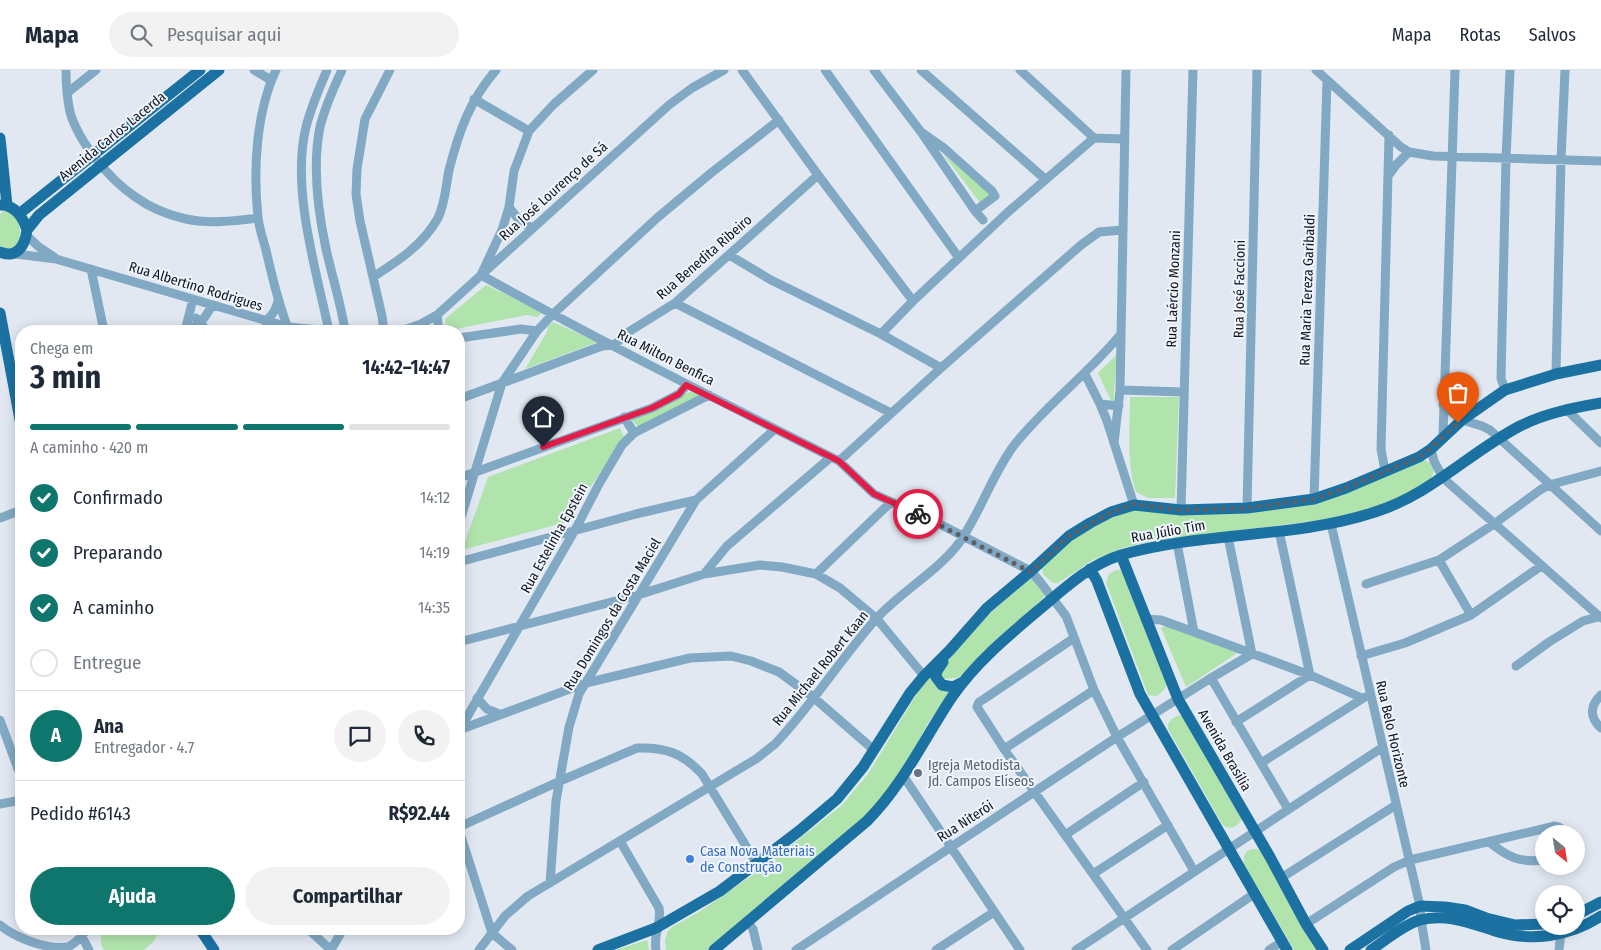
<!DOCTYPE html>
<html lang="pt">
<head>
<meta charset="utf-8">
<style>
	:root { --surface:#fff; --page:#f2f2f3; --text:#1f2937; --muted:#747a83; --line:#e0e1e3; --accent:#0f766e }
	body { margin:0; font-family:"Fira Sans Condensed",sans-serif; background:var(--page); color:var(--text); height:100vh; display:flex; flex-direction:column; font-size:19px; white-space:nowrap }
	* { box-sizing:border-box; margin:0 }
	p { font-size:16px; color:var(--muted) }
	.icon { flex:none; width:28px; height:28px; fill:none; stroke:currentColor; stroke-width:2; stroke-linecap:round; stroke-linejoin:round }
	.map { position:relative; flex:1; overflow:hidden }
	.side { position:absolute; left:15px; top:255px; width:450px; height:610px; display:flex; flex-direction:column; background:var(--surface); border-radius:20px; box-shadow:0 2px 12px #0003 }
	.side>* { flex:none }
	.needle { width:32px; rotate:150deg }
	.buttons { position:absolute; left:1535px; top:755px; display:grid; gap:10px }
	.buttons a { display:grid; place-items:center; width:50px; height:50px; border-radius:50%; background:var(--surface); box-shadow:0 2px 12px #0003; font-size:25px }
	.pin { position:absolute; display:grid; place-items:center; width:42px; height:42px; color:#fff; margin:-51px -21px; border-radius:50% 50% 50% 0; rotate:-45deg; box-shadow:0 0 5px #0007 }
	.pin .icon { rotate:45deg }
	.courier { position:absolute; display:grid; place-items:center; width:50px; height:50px; margin:-25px; border:4px solid #e11d48; border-radius:50%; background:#fff; color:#222; box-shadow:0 1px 6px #0007 }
	.summary em { font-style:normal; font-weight:700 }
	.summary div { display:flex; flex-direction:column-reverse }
	.summary { display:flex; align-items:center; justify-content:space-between; height:85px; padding:0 15px }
	h1 { font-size:32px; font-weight:700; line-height:38px }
	.bar { display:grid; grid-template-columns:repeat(4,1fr); gap:8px 5px; align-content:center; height:60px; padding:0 15px }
	.bar i { height:6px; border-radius:4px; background:var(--line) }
	.bar .current { background:var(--accent) }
	.bar p { grid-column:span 4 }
	.line { display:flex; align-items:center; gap:12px; padding:0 15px; border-top:1px solid var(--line) }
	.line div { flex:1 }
	.round { display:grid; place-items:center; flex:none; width:52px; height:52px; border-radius:26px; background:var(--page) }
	ol { padding:0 15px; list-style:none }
	li { display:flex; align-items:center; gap:15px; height:55px }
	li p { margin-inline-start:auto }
	li .icon { padding:5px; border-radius:50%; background:var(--accent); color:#fff; stroke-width:4 }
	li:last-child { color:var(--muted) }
	li i { width:28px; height:28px; border:2px solid var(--line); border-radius:50% }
	.cta { display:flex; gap:10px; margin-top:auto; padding:10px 15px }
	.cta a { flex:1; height:58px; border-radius:30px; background:var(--accent); color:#fff; font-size:20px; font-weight:700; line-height:58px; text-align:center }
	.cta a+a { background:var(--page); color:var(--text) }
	header { display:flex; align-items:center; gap:30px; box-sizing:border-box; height:70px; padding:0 25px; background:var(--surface); border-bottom:1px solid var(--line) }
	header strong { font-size:24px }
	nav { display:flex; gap:28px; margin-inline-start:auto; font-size:18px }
	.search { width:350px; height:45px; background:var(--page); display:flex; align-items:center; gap:12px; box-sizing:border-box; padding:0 18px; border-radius:28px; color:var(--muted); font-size:19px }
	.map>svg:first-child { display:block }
	.green { fill:#b1e4ac }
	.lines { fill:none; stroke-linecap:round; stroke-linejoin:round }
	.minor { stroke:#82a9c4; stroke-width:9 }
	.major { stroke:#1b72a2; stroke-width:11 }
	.done { stroke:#5c6066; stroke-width:5; stroke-dasharray:0 9 }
	.route { stroke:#e11d48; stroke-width:6 }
	.worship-dot { fill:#6b7280; stroke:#eff5ff; stroke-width:2 }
	.shop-dot { fill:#3f7fe0; stroke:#eff5ff; stroke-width:2 }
	.labels { text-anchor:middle; stroke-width:4; stroke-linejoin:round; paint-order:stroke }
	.street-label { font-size:14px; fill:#14161a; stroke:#eff5ff }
	.worship-label { font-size:14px; fill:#5b616d; stroke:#eff5ff; text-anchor:start }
	.shop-label { font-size:14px; fill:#366cbe; stroke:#eff5ff; text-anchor:start }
</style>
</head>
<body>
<header>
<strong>Mapa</strong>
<div class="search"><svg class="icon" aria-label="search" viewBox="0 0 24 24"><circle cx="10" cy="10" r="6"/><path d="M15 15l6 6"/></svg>Pesquisar aqui</div>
<nav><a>Mapa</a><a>Rotas</a><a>Salvos</a></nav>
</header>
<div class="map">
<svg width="1601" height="880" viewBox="0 0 1601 880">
	<rect width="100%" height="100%" fill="#e2e8f2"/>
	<path class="green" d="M 943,84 L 994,124 L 981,134 Z
		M 4,141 L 12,141 C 19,152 25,167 16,178 L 3,179 L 0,175 L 0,144 Z
		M 486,215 L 543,242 L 537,247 L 527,245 L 446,261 L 445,249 Z
		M 553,252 L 598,272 L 525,299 L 547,262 L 548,256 Z
		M 1117,284 L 1113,335 L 1098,303 Z
		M 695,320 L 701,327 L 639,358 L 629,347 Z
		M 1130,327 L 1179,327 L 1175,428 L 1148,428 L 1136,422 C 1126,393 1130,358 1130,327 Z
		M 620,358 L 624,367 L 567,452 L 462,480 L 488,407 Z
		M 1422,389 L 1430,393 L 1434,401 L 1431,409 L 1397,430 L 1338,448 L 1153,471 L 1123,478 L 1093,490 L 1058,513 L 1053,513 L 1043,504 L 1042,498 L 1046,492 L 1090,455 L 1135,437 L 1263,440 Z
		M 1116,500 L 1124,501 L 1168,613 L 1163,621 L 1157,626 L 1148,625 L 1106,513 L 1109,504 Z
		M 1031,507 L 1045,521 L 1044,527 L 964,604 L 957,608 L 944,609 L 940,605 L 940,596 L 985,548 Z
		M 1170,554 L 1239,582 L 1186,617 L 1161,558 Z
		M 931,604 L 951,620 L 928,653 L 902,702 L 868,746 L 797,803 L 708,880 L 666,880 L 665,870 L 668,861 L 672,857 L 699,842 L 763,798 L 842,735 L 868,704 L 924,612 Z
		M 1181,645 L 1185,646 L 1242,749 C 1238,757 1229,761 1222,754 L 1168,659 C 1167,651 1173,647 1181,645 Z
		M 1253,779 L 1262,780 L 1318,880 L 1294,880 L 1244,794 L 1244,786 L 1247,781 Z
		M 133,859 L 162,859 L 152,873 L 144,880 L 104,880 L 101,875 L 101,864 L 123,864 Z
		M 647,870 L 649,880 L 615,880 Z"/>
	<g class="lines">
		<path class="minor" d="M 66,0 C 66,14 67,28 70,42 C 78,71 109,109 134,126 C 149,137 168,145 186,149 C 209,154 234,151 258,148
			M 254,0 L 271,10
			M 276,0 C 256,42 253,101 258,147 C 259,158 263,169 266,180 C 272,207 279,235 289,261
			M 327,0 C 319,19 311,37 306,57 C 291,118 316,200 329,261
			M 342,0 C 333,19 325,37 320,57 C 312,96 318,141 326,179 C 332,206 341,234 345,261
			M 593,0 L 554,34 L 529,61 L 514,101 L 509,137 L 502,160 L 481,205 C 596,269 714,328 831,387 L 839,391 L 874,424 L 928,448 L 1017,494 L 1031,501 L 1041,513 L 1066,546 L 1094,620 L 1117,667 L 1194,801
			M 742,0 L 818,105 L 913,231
			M 825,0 L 959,188
			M 874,0 L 921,62 L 975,141 L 995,126 L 992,121 L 944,78 L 921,62
			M 921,0 L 1045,109
			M 1020,0 L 1094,68 L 1124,69
			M 1316,0 L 1401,77 L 1409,82 L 1433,86 L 1601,91
			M 67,23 L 96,0
			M 474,29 L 529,61
			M 1388,106 L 1396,95 L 1409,82
			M 509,137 L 519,150 L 532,158
			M 975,141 L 983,150
			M 26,165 L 39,177 L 54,187
			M 16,184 L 56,189 L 288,257 L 331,261
			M 729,185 L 771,210 L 881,264 L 941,298
			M 91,199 L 104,261
			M 373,207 C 398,191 423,175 438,148 C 445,134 446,115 449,100 C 459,61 470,30 496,0
			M 675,233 L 891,343
			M 437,245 L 439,261
			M 196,248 L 207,261
			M 265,251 C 273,245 276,240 278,231
			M 185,260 C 199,257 206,247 212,235
			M 185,261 L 193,229
			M 384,261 L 382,246 L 360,151 L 356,124 L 357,99 L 365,49 L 390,0
			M 401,261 L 421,254 L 437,245 L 669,35 L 692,18 L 724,0
			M 881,264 L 913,231 L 1008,142 L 1094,68
			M 459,268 L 521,259 L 537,261
			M 1085,304 L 1100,334 L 1107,351 L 1134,435
			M 1556,304 L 1561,90 L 1565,0
			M 1120,320 L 1184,322
			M 1505,320 L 1501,308 L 1506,89 L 1510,0
			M 459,329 L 602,276 L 614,275 L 630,261 L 675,233 L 818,105
			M 1100,334 L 1119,336
			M 1443,335 L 1462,350 L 1482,356 L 1490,360 L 1601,461
			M 1566,339 L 1601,373
			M 624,347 L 634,363
			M 1443,366 L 1455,0
			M 1114,373 L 1120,320 L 1126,0
			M 1431,379 L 1434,391 L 1443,408 L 1601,548
			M 839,391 L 941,298 L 1081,175 L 1099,162 L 1122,160
			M 1385,401 L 1381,379 L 1389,65
			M 459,408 L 652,338 L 679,324 L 687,315
			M 1314,429 L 1327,11
			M 1247,438 L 1257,0
			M 1181,440 L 1193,0
			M 0,448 L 21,440
			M 459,454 L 502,313 L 537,261 L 552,245 L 657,148 L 711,103 L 779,50
			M 1331,454 L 1420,836 L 1421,850 L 1426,880
			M 1177,473 L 1194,562
			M 1439,490 L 1471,545
			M 459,492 L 636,444 L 696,430
			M 704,504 L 727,476 L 831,387
			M 816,504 L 891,432
			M 1366,514 L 1439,490 L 1494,454 L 1540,420 L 1549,415 L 1601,401
			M 1145,549 L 1161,550 L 1194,562 L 1310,605 L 1362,628
			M 1074,568 L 984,629 L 979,632 L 977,637 L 1004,679 L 1147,880
			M 459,572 L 638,525 L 704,504 L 760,495 L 782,497 L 816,504 L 840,518 L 877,549 L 924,606
			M 1361,586 L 1405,573 L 1471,545 L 1541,496
			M 1516,596 L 1549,572 L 1583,551 L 1601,546
			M 1211,608 L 1288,739
			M 1601,625 C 1590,636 1589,647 1601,658
			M 477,628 L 487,639 L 499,644
			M 0,650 L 21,707
			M 1236,652 L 1310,605 L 1279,461
			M 459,660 L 586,613 L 690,588 L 731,586 L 751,591 L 779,602 L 813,627 L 874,680
			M 459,661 L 575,460 L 599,414 L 622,375 L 634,363 L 709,325
			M 1004,679 L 1094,620
			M 1261,693 L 1365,627
			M 904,707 L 1020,880
			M 0,734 L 21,730
			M 459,757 L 560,711 L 637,678 C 666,677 682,683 702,704 L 757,794
			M 459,760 L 492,863 L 512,880
			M 1065,765 L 1144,712
			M 620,771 L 659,838 C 662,853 653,863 656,880
			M 1489,772 C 1508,787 1519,793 1544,790
			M 1093,804 L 1168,755
			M 1281,808 L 1396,735
			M 550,813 L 556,731 L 569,657 L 579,624 L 696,430 L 775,359
			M 748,852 L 753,859 L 758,880
			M 1306,854 L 1394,797 L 1410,790 L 1555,756 L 1559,757 L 1565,764
			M 0,855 C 15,868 47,880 68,877 C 76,873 82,866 87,859
			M 78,859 L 89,880
			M 308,859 L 331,880
			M 331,880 L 343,859
			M 479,880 L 505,846 L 528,826 L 756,689 L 775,674 C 811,636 840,590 875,550 C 899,523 938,501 959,473 C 981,442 992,404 1015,374 C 1047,334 1088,304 1120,265
			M 796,880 L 1117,667 L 1211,608 L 1252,584 L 1228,467
			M 936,880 L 994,842
			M 1076,880 L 1383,677
			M 1172,880 L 1254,824
			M 1269,880 L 1282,872
			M 1559,880 L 1561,863 L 1560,856"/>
		<path class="major" d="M 0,68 L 7,135
			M 0,135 C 14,134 23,147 27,160 C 25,176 17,189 0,182
			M 19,144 L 200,0
			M 27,160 L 39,145 L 219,0
			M 0,243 L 21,355
			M 1121,485 L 1178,629 L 1270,787 L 1306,854 L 1323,880
			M 1090,499 L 1097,511 L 1140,624 L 1287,880
			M 943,592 L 937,601 L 936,607 L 942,615 L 953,617 L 963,612
			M 1576,845 L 1601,832
			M 200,859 L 214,880
			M 598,880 L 656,858 L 720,821 L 799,761 L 837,729 L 863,697 L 910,623 L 924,606 L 950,580 L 987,538 L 1031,501 L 1069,466 L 1090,453 L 1111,442 L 1134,435 L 1181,440 L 1247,438 L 1314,429 L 1346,418 L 1419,387 L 1431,379 L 1462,350 L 1505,320 L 1556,304 L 1601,295
			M 714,880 L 867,751 C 903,715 924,669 952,627 C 975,593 1009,565 1040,539 C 1065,518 1089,495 1121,485 C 1204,461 1293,469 1375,442 C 1430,425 1470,382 1520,356 C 1546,343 1573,338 1601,333
			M 1350,880 L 1408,841 L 1420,836 L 1445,837 L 1465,840 L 1486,848 L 1515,855 L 1544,854
			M 1371,880 C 1386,870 1403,855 1420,850 C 1447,843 1470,853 1495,861 C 1531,872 1569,867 1601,846"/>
	</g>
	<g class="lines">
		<path class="done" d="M 918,444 L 1031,502 L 1069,466 L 1111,442 L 1134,434 L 1181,440 L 1247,438 L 1314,429 L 1346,418 L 1419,387 L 1431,378 L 1458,353"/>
		<path class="route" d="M 543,377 L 652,338 L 679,324 L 686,315 L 831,387 L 839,391 L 874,424 L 918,444"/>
	</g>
	<circle class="worship-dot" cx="918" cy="703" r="5"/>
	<circle class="shop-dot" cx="690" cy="789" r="5"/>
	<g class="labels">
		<g class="street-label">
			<text transform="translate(112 66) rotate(-39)" y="5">Avenida Carlos Lacerda</text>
			<text transform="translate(553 121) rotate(-42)" y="5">Rua José Lourenço de Sá</text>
			<text transform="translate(704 187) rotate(-41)" y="5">Rua Benedita Ribeiro</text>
			<text transform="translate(196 216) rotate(17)" y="5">Rua Albertino Rodrigues</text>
			<text transform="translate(1173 219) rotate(-88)" y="5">Rua Laércio Monzani</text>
			<text transform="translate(1239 219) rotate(-89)" y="5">Rua José Faccioni</text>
			<text transform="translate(1307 220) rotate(-88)" y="5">Rua Maria Tereza Garibaldi</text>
			<text transform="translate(666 287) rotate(27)" y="5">Rua Milton Benfica</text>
			<text transform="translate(1168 461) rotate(-10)" y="5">Rua Júlio Tim</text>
			<text transform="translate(554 468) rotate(-61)" y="5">Rua Estelinha Epstein</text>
			<text transform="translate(612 544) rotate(-59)" y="5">Rua Domingos da Costa Maciel</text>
			<text transform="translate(820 598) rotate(-51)" y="5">Rua Michael Robert Kaan</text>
			<text transform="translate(1393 664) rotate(77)" y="5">Rua Belo Horizonte</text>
			<text transform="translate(1225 680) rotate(60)" y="5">Avenida Brasília</text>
			<text transform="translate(965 751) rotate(-33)" y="5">Rua Niterói</text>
		</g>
		<g class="worship-label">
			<text x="928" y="700">Igreja Metodista<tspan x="928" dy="16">Jd. Campos Elíseos</tspan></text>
		</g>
		<g class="shop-label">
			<text x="700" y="786">Casa Nova Materiais<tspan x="700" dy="16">de Construção</tspan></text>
		</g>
	</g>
</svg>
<div class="buttons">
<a><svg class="needle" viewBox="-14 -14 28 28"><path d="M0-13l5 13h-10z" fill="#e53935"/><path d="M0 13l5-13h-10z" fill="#747a83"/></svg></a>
<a><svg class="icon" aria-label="locate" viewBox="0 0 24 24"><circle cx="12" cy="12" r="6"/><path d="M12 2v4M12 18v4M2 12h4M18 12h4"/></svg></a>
</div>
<div class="pin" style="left:1458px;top:353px;background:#ea580c"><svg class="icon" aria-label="bag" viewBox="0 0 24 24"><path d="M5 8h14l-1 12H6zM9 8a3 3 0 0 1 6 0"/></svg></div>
<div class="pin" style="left:543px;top:377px;background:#1f2937"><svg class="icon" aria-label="home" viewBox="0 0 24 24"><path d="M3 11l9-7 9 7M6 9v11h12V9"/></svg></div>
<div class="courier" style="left:918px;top:444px"><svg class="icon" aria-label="bike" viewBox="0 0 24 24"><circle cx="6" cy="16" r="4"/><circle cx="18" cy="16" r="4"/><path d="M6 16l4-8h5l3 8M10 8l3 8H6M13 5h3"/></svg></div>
<section class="side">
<div class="summary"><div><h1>3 min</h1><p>Chega em</p></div><em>14:42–14:47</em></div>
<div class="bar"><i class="current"></i><i class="current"></i><i class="current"></i><i></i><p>A caminho · 420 m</p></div>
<ol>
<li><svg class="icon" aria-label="check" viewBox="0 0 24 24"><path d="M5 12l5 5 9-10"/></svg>Confirmado<p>14:12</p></li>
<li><svg class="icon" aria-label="check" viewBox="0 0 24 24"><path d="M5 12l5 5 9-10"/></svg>Preparando<p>14:19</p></li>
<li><svg class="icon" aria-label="check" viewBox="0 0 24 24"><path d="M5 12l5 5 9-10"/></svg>A caminho<p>14:35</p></li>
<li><i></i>Entregue</li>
</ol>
<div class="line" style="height:90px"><b class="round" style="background:var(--accent);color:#fff">A</b><div><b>Ana</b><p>Entregador · 4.7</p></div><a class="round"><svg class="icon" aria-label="chat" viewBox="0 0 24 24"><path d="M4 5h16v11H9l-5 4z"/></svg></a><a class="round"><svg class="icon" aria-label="phone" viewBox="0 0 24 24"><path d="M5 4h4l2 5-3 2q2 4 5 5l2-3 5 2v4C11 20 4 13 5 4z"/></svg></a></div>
<div class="line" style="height:65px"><div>Pedido #6143</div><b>R$92.44</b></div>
<div class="cta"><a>Ajuda</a><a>Compartilhar</a></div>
</section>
</div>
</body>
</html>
